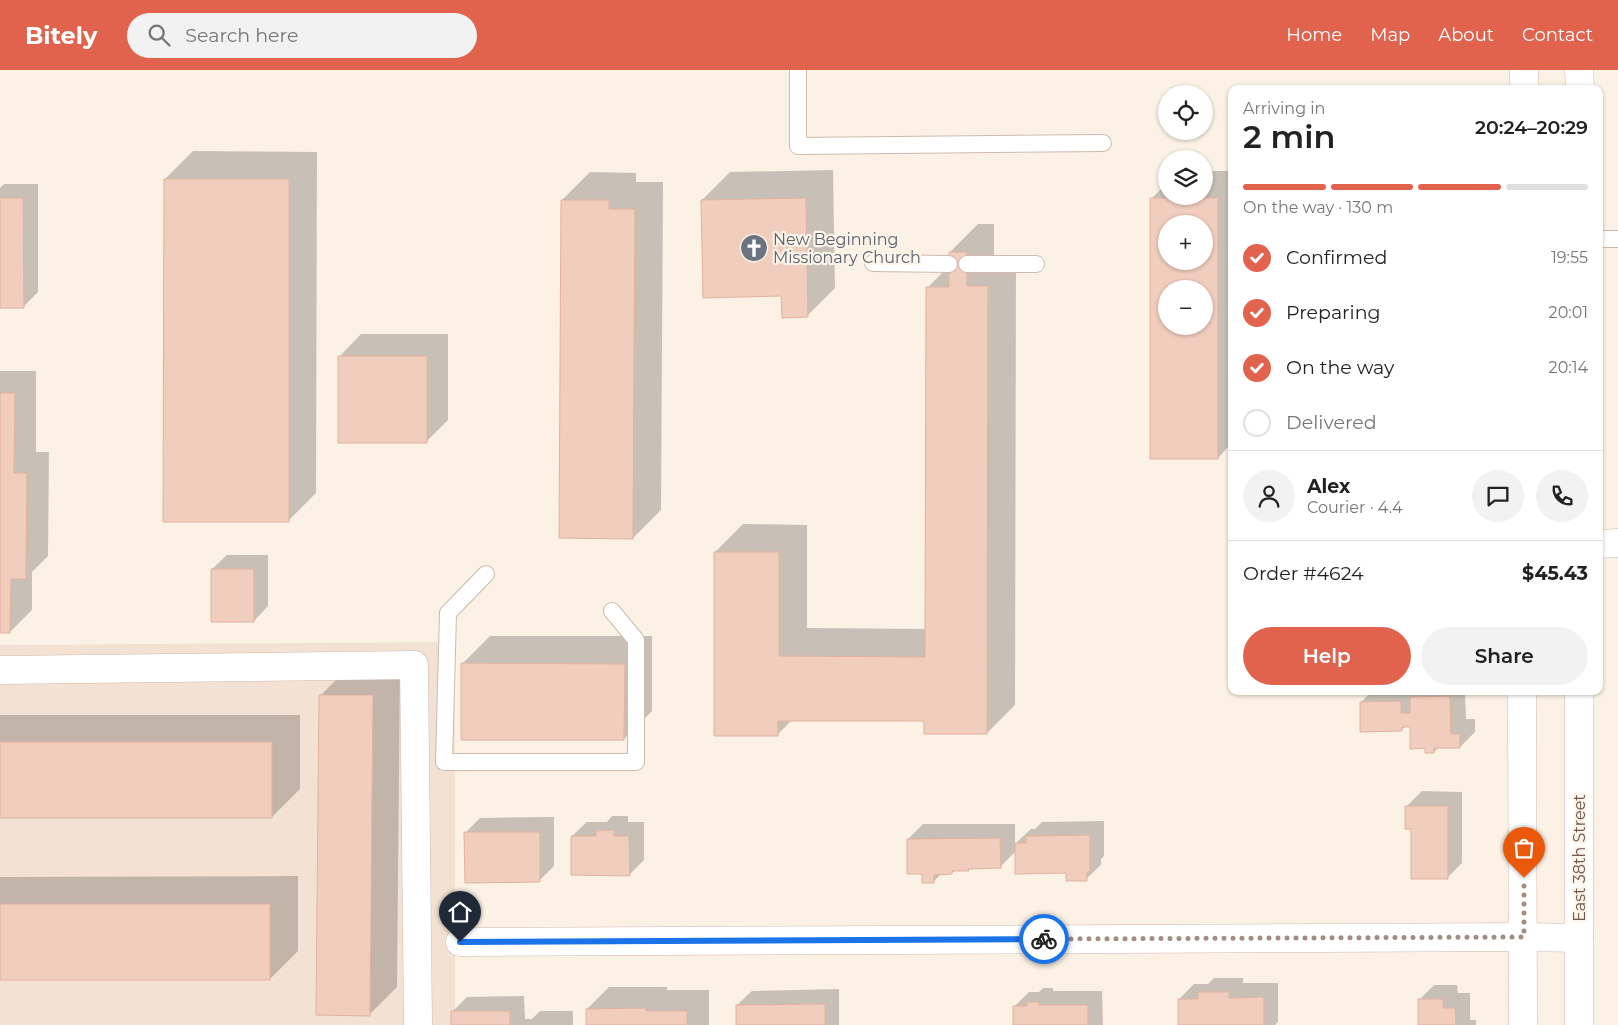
<!DOCTYPE html>
<html lang="en">
<head>
<meta charset="utf-8">
<style>
	:root { --surface:#fff; --page:#f2f2f2; --text:#222; --muted:#767676; --line:#e0e0e0; --accent:#e1634e }
	body { margin:0; font-family:Montserrat,sans-serif; background:var(--page); color:var(--text); height:100vh; display:flex; flex-direction:column; font-size:19px; white-space:nowrap }
	* { box-sizing:border-box; margin:0 }
	p { font-size:16px; color:var(--muted) }
	.icon { flex:none; width:28px; height:28px; fill:none; stroke:currentColor; stroke-width:2; stroke-linecap:round; stroke-linejoin:round }
	.map { position:relative; flex:1; overflow:hidden }
	.details { position:absolute; left:1228px; top:15px; width:375px; height:610px; display:flex; flex-direction:column; background:var(--surface); border-radius:10px; box-shadow:0 1px 4px #0004 }
	.details>* { flex:none }
	.fabs { position:absolute; left:1158px; top:15px; display:grid; gap:10px }
	.fabs a { display:grid; place-items:center; width:55px; height:55px; border-radius:50%; background:var(--surface); box-shadow:0 1px 4px #0004; font-size:25px }
	.pin { position:absolute; display:grid; place-items:center; width:42px; height:42px; color:#fff; margin:-51px -21px; border-radius:50% 50% 50% 0; rotate:-45deg; box-shadow:0 0 5px #0007 }
	.pin .icon { rotate:45deg }
	.courier { position:absolute; display:grid; place-items:center; width:50px; height:50px; margin:-25px; border:4px solid #1a73e8; border-radius:50%; background:#fff; color:#222; box-shadow:0 1px 6px #0007 }
	.headline em { font-style:normal; font-weight:600 }
	.headline div { display:flex; flex-direction:column-reverse }
	.headline { display:flex; align-items:center; justify-content:space-between; height:85px; padding:0 15px }
	h1 { font-size:32px; font-weight:600; line-height:38px }
	.bar { display:grid; grid-template-columns:repeat(4,1fr); gap:8px 5px; align-content:center; height:60px; padding:0 15px }
	.bar i { height:6px; border-radius:4px; background:var(--line) }
	.bar .selected { background:var(--accent) }
	.bar p { grid-column:span 4 }
	.line { display:flex; align-items:center; gap:12px; padding:0 15px; border-top:1px solid var(--line) }
	.line div { flex:1 }
	.round { display:grid; place-items:center; flex:none; width:52px; height:52px; border-radius:26px; background:var(--page) }
	ol { padding:0 15px; list-style:none }
	li { display:flex; align-items:center; gap:15px; height:55px }
	li p { margin-inline-start:auto }
	li .icon { padding:5px; border-radius:50%; background:var(--accent); color:#fff; stroke-width:4 }
	li:last-child { color:var(--muted) }
	li i { width:28px; height:28px; border:2px solid var(--line); border-radius:50% }
	.primary-button { display:flex; gap:10px; margin-top:auto; padding:10px 15px }
	.primary-button a { flex:1; height:58px; border-radius:30px; background:var(--accent); color:#fff; font-size:20px; font-weight:600; line-height:58px; text-align:center }
	.primary-button a+a { background:var(--page); color:var(--text) }
	header { display:flex; align-items:center; gap:30px; box-sizing:border-box; height:70px; padding:0 25px; background:var(--accent); color:#fff }
	header strong { font-size:24px }
	nav { display:flex; gap:28px; margin-inline-start:auto; font-size:18px }
	.search { width:350px; height:45px; background:var(--page); display:flex; align-items:center; gap:12px; box-sizing:border-box; padding:0 18px; border-radius:28px; color:var(--muted); font-size:19px }
	.map>svg:first-child { display:block }
	.residential { fill:#f3e2d3 }
	.shadow { fill:#0003; fill-rule:evenodd }
	.building { fill:#f0cdbd; stroke:#e2b29e; fill-rule:evenodd }
	.lines { fill:none; stroke-linecap:round; stroke-linejoin:round }
	.service-casing { stroke:#cfbaae; stroke-width:18 }
	.minor-casing { stroke:#cfbaae; stroke-width:29 }
	.secondary-casing { stroke:#d1b9ac; stroke-width:29 }
	.service { stroke:#fff; stroke-width:16 }
	.minor { stroke:#fff; stroke-width:28 }
	.secondary { stroke:#fff; stroke-width:28 }
	.done { stroke:#a38c81; stroke-width:5; stroke-dasharray:0 9 }
	.route { stroke:#1a73e8; stroke-width:6 }
	.labels { text-anchor:middle; stroke-width:4.5; stroke-linejoin:round; paint-order:stroke }
	.worship-label { font-size:16px; fill:#5b616d; stroke:#fef5ea; text-anchor:start }
	.street-label { font-size:16px; fill:#73564b; stroke:#fef5ea }
</style>
</head>
<body>
<header>
<strong>Bitely</strong>
<div class="search"><svg class="icon" aria-label="search" viewBox="0 0 24 24"><circle cx="10" cy="10" r="6"/><path d="M15 15l6 6"/></svg>Search here</div>
<nav><a>Home</a><a>Map</a><a>About</a><a>Contact</a></nav>
</header>
<div class="map">
<svg width="1618" height="955" viewBox="0 0 1618 955">
	<rect width="100%" height="100%" fill="#fbf1e4"/>
	<path class="residential" d="M 455,572 L 455,955 L 0,955 L 0,575 Z"/>
	<path class="shadow" d="M 193,81 L 317,82 L 316,423 L 288,451 L 165,109 Z
		M 833,100 L 835,218 L 807,246 L 782,225 L 702,130 L 730,102 Z
		M 1204,101 L 1231,101 L 1231,374 L 1218,388 L 1151,388 L 1151,129 L 1166,114 L 1166,126 L 1204,126 ZM 1166,154 L 1204,154 L 1204,191 L 1166,191 ZM 1166,219 L 1204,219 L 1204,256 L 1166,256 Z
		M 590,102 L 636,103 L 636,112 L 663,112 L 661,440 L 633,468 L 562,130 Z
		M 4,114 L 38,114 L 38,222 L 23,237 L 0,237 L 0,118 Z
		M 978,154 L 994,154 L 994,189 L 1016,189 L 1015,635 L 987,663 L 926,650 L 793,649 L 778,664 L 715,482 L 743,454 L 807,455 L 807,558 L 927,559 L 928,217 L 950,195 L 950,182 Z
		M 361,264 L 448,264 L 448,350 L 426,372 L 340,286 Z
		M 0,301 L 36,301 L 36,382 L 49,382 L 48,486 L 32,502 L 32,540 L 10,562 L 0,562 Z
		M 227,485 L 268,485 L 268,536 L 254,551 L 212,499 Z
		M 490,566 L 652,566 L 652,641 L 624,669 L 462,594 Z
		M 349,597 L 400,598 L 397,917 L 369,945 L 321,625 Z
		M 1372,621 L 1415,621 L 1415,623 L 1417,621 L 1465,621 L 1466,649 L 1475,649 L 1475,662 L 1460,677 L 1439,677 L 1434,682 L 1427,677 L 1412,656 L 1406,656 L 1401,660 L 1361,632 Z
		M 0,645 L 300,645 L 300,719 L 272,747 L 0,747 Z
		M 1422,721 L 1462,722 L 1462,793 L 1447,808 L 1407,736 Z
		M 612,746 L 628,746 L 628,752 L 644,752 L 644,790 L 629,805 L 572,766 L 587,752 L 607,752 Z
		M 554,747 L 554,796 L 539,811 L 465,763 L 480,748 Z
		M 1104,751 L 1104,786 L 1101,789 L 1101,795 L 1086,809 L 1016,781 L 1000,797 L 970,797 L 968,799 L 955,800 L 952,803 L 942,803 L 934,811 L 923,802 L 908,769 L 923,754 L 1015,754 L 1015,774 L 1031,759 L 1035,759 L 1042,752 Z
		M 298,806 L 298,881 L 270,909 L 0,909 L 0,807 Z
		M 1214,908 L 1243,908 L 1243,913 L 1278,913 L 1278,952 L 1275,955 L 1179,955 L 1179,929 L 1194,914 L 1208,914 Z
		M 1434,915 L 1457,915 L 1458,923 L 1470,923 L 1470,950 L 1476,950 L 1476,955 L 1419,955 L 1419,930 Z
		M 609,917 L 667,917 L 667,920 L 709,920 L 709,955 L 587,955 L 587,939 Z
		M 1043,918 L 1053,918 L 1053,921 L 1102,921 L 1103,955 L 1014,955 L 1014,937 L 1029,922 L 1039,922 Z
		M 839,919 L 839,955 L 737,955 L 737,935 L 752,921 Z
		M 524,926 L 525,949 L 532,949 L 540,941 L 573,941 L 573,955 L 452,955 L 452,942 L 467,927 Z"/>
	<path class="building" d="M 164,109 L 289,109 L 289,452 L 163,452 Z
		M 0,128 L 23,128 L 24,238 L 0,238 Z
		M 806,128 L 808,247 L 782,248 L 781,226 L 703,228 L 701,130 Z
		M 1150,128 L 1218,128 L 1218,389 L 1150,389 ZM 1166,154 L 1204,154 L 1204,191 L 1166,191 ZM 1166,219 L 1204,219 L 1204,256 L 1166,256 Z
		M 561,130 L 609,130 L 609,139 L 635,139 L 633,469 L 559,468 Z
		M 949,182 L 967,182 L 967,216 L 988,216 L 987,664 L 924,664 L 924,651 L 778,651 L 778,666 L 714,666 L 714,482 L 779,482 L 779,586 L 925,587 L 926,217 L 949,217 Z
		M 338,286 L 427,286 L 427,373 L 338,373 Z
		M 0,323 L 15,323 L 14,403 L 27,403 L 26,509 L 11,509 L 10,563 L 0,563 Z
		M 211,499 L 254,499 L 254,552 L 211,552 Z
		M 461,593 L 625,594 L 624,670 L 461,670 Z
		M 319,625 L 373,625 L 370,946 L 316,945 Z
		M 1450,626 L 1451,664 L 1460,664 L 1460,678 L 1434,678 L 1434,683 L 1425,683 L 1425,678 L 1410,679 L 1410,657 L 1402,657 L 1402,661 L 1360,662 L 1360,632 L 1401,631 L 1401,643 L 1410,643 L 1410,627 Z
		M 0,672 L 272,672 L 272,748 L 0,748 Z
		M 1405,736 L 1448,736 L 1448,809 L 1411,809 L 1411,759 L 1405,759 Z
		M 614,760 L 614,766 L 629,766 L 630,806 L 571,805 L 571,766 L 596,766 L 596,761 Z
		M 464,762 L 540,762 L 540,812 L 465,813 Z
		M 1090,765 L 1090,802 L 1087,802 L 1087,811 L 1066,811 L 1066,803 L 1015,804 L 1015,773 L 1026,773 L 1026,766 Z
		M 1000,768 L 1001,798 L 968,799 L 969,801 L 952,801 L 952,804 L 934,805 L 934,813 L 922,813 L 922,804 L 907,804 L 907,769 Z
		M 0,834 L 270,834 L 270,910 L 0,910 Z
		M 1198,922 L 1229,922 L 1229,928 L 1264,927 L 1264,955 L 1178,955 L 1178,929 L 1198,929 Z
		M 1418,929 L 1443,929 L 1443,938 L 1455,938 L 1456,955 L 1418,955 Z
		M 1027,932 L 1039,932 L 1039,935 L 1088,935 L 1088,955 L 1013,955 L 1013,936 L 1027,936 Z
		M 825,934 L 825,955 L 736,955 L 736,935 Z
		M 646,938 L 646,941 L 687,941 L 687,955 L 586,955 L 586,939 Z
		M 451,941 L 510,941 L 510,955 L 451,955 Z"/>
	<g class="lines">
		<g class="service-casing">
			<path id="service" d="M 798,0 L 798,76 L 1103,73
				M 1599,169 L 1618,169
				M 873,193 L 949,194
				M 967,194 L 1036,194
				M 486,504 L 448,543 L 444,692 L 636,692 L 636,570 L 612,541"/>
		</g>
		<g class="minor-casing">
			<path id="minor" d="M 1599,474 L 1618,473
				M 0,600 L 414,595 L 418,955
				M 460,872 L 1524,867 L 1579,868"/>
		</g>
		<g class="secondary-casing">
			<path id="secondary" d="M 1524,0 L 1524,19
				M 1579,0 L 1580,19
				M 1522,621 L 1523,955
				M 1579,621 L 1579,955"/>
		</g>
		<use href="#service" class="service"/>
		<use href="#minor" class="minor"/>
		<use href="#secondary" class="secondary"/>
	</g>
	<g class="lines">
		<path class="done" d="M 1044,869 L 1524,867 L 1524,808"/>
		<path class="route" d="M 460,872 L 1044,869"/>
	</g>
	<defs>
		<g id="church-disc" transform="scale(1.4375)"><circle r="9.5" fill="#6b7280" stroke="#fef5ea"/><path d="M-1.2-6h2.4v3.5h3.3v2.4h-3.3V6h-2.4V-.1h-3.3v-2.4h3.3Z" fill="#fff"/></g>
	</defs>
	<g fill-rule="evenodd">
		<use href="#church-disc" x="754" y="178"/>
	</g>
	<g class="labels">
		<g class="worship-label">
			<text x="773" y="175">New Beginning<tspan x="773" dy="18">Missionary Church</tspan></text>
		</g>
		<g class="street-label">
			<text transform="translate(1579 788) rotate(-90)" y="6">East 38th Street</text>
		</g>
	</g>
</svg>
<div class="fabs">
<a><svg class="icon" aria-label="locate" viewBox="0 0 24 24"><circle cx="12" cy="12" r="6"/><path d="M12 2v4M12 18v4M2 12h4M18 12h4"/></svg></a>
<a><svg class="icon" aria-label="layers" viewBox="0 0 24 24"><path d="M12 4l9 5-9 5-9-5zM3 14l9 5 9-5"/></svg></a>
<a>+</a>
<a>−</a>
</div>
<div class="pin" style="left:1524px;top:808px;background:#ea580c"><svg class="icon" aria-label="bag" viewBox="0 0 24 24"><path d="M5 8h14l-1 12H6zM9 8a3 3 0 0 1 6 0"/></svg></div>
<div class="pin" style="left:460px;top:872px;background:#1f2937"><svg class="icon" aria-label="home" viewBox="0 0 24 24"><path d="M3 11l9-7 9 7M6 9v11h12V9"/></svg></div>
<div class="courier" style="left:1044px;top:869px"><svg class="icon" aria-label="bike" viewBox="0 0 24 24"><circle cx="6" cy="16" r="4"/><circle cx="18" cy="16" r="4"/><path d="M6 16l4-8h5l3 8M10 8l3 8H6M13 5h3"/></svg></div>
<section class="details">
<div class="headline"><div><h1>2 min</h1><p>Arriving in</p></div><em>20:24–20:29</em></div>
<div class="bar"><i class="selected"></i><i class="selected"></i><i class="selected"></i><i></i><p>On the way · 130 m</p></div>
<ol>
<li><svg class="icon" aria-label="check" viewBox="0 0 24 24"><path d="M5 12l5 5 9-10"/></svg>Confirmed<p>19:55</p></li>
<li><svg class="icon" aria-label="check" viewBox="0 0 24 24"><path d="M5 12l5 5 9-10"/></svg>Preparing<p>20:01</p></li>
<li><svg class="icon" aria-label="check" viewBox="0 0 24 24"><path d="M5 12l5 5 9-10"/></svg>On the way<p>20:14</p></li>
<li><i></i>Delivered</li>
</ol>
<div class="line" style="height:90px"><a class="round"><svg class="icon" aria-label="person" viewBox="0 0 24 24"><circle cx="12" cy="8" r="4"/><path d="M4 21q1-7 8-7t8 7"/></svg></a><div><b>Alex</b><p>Courier · 4.4</p></div><a class="round"><svg class="icon" aria-label="chat" viewBox="0 0 24 24"><path d="M4 5h16v11H9l-5 4z"/></svg></a><a class="round"><svg class="icon" aria-label="phone" viewBox="0 0 24 24"><path d="M5 4h4l2 5-3 2q2 4 5 5l2-3 5 2v4C11 20 4 13 5 4z"/></svg></a></div>
<div class="line" style="height:65px"><div>Order #4624</div><b>$45.43</b></div>
<div class="primary-button"><a>Help</a><a>Share</a></div>
</section>
</div>
</body>
</html>
